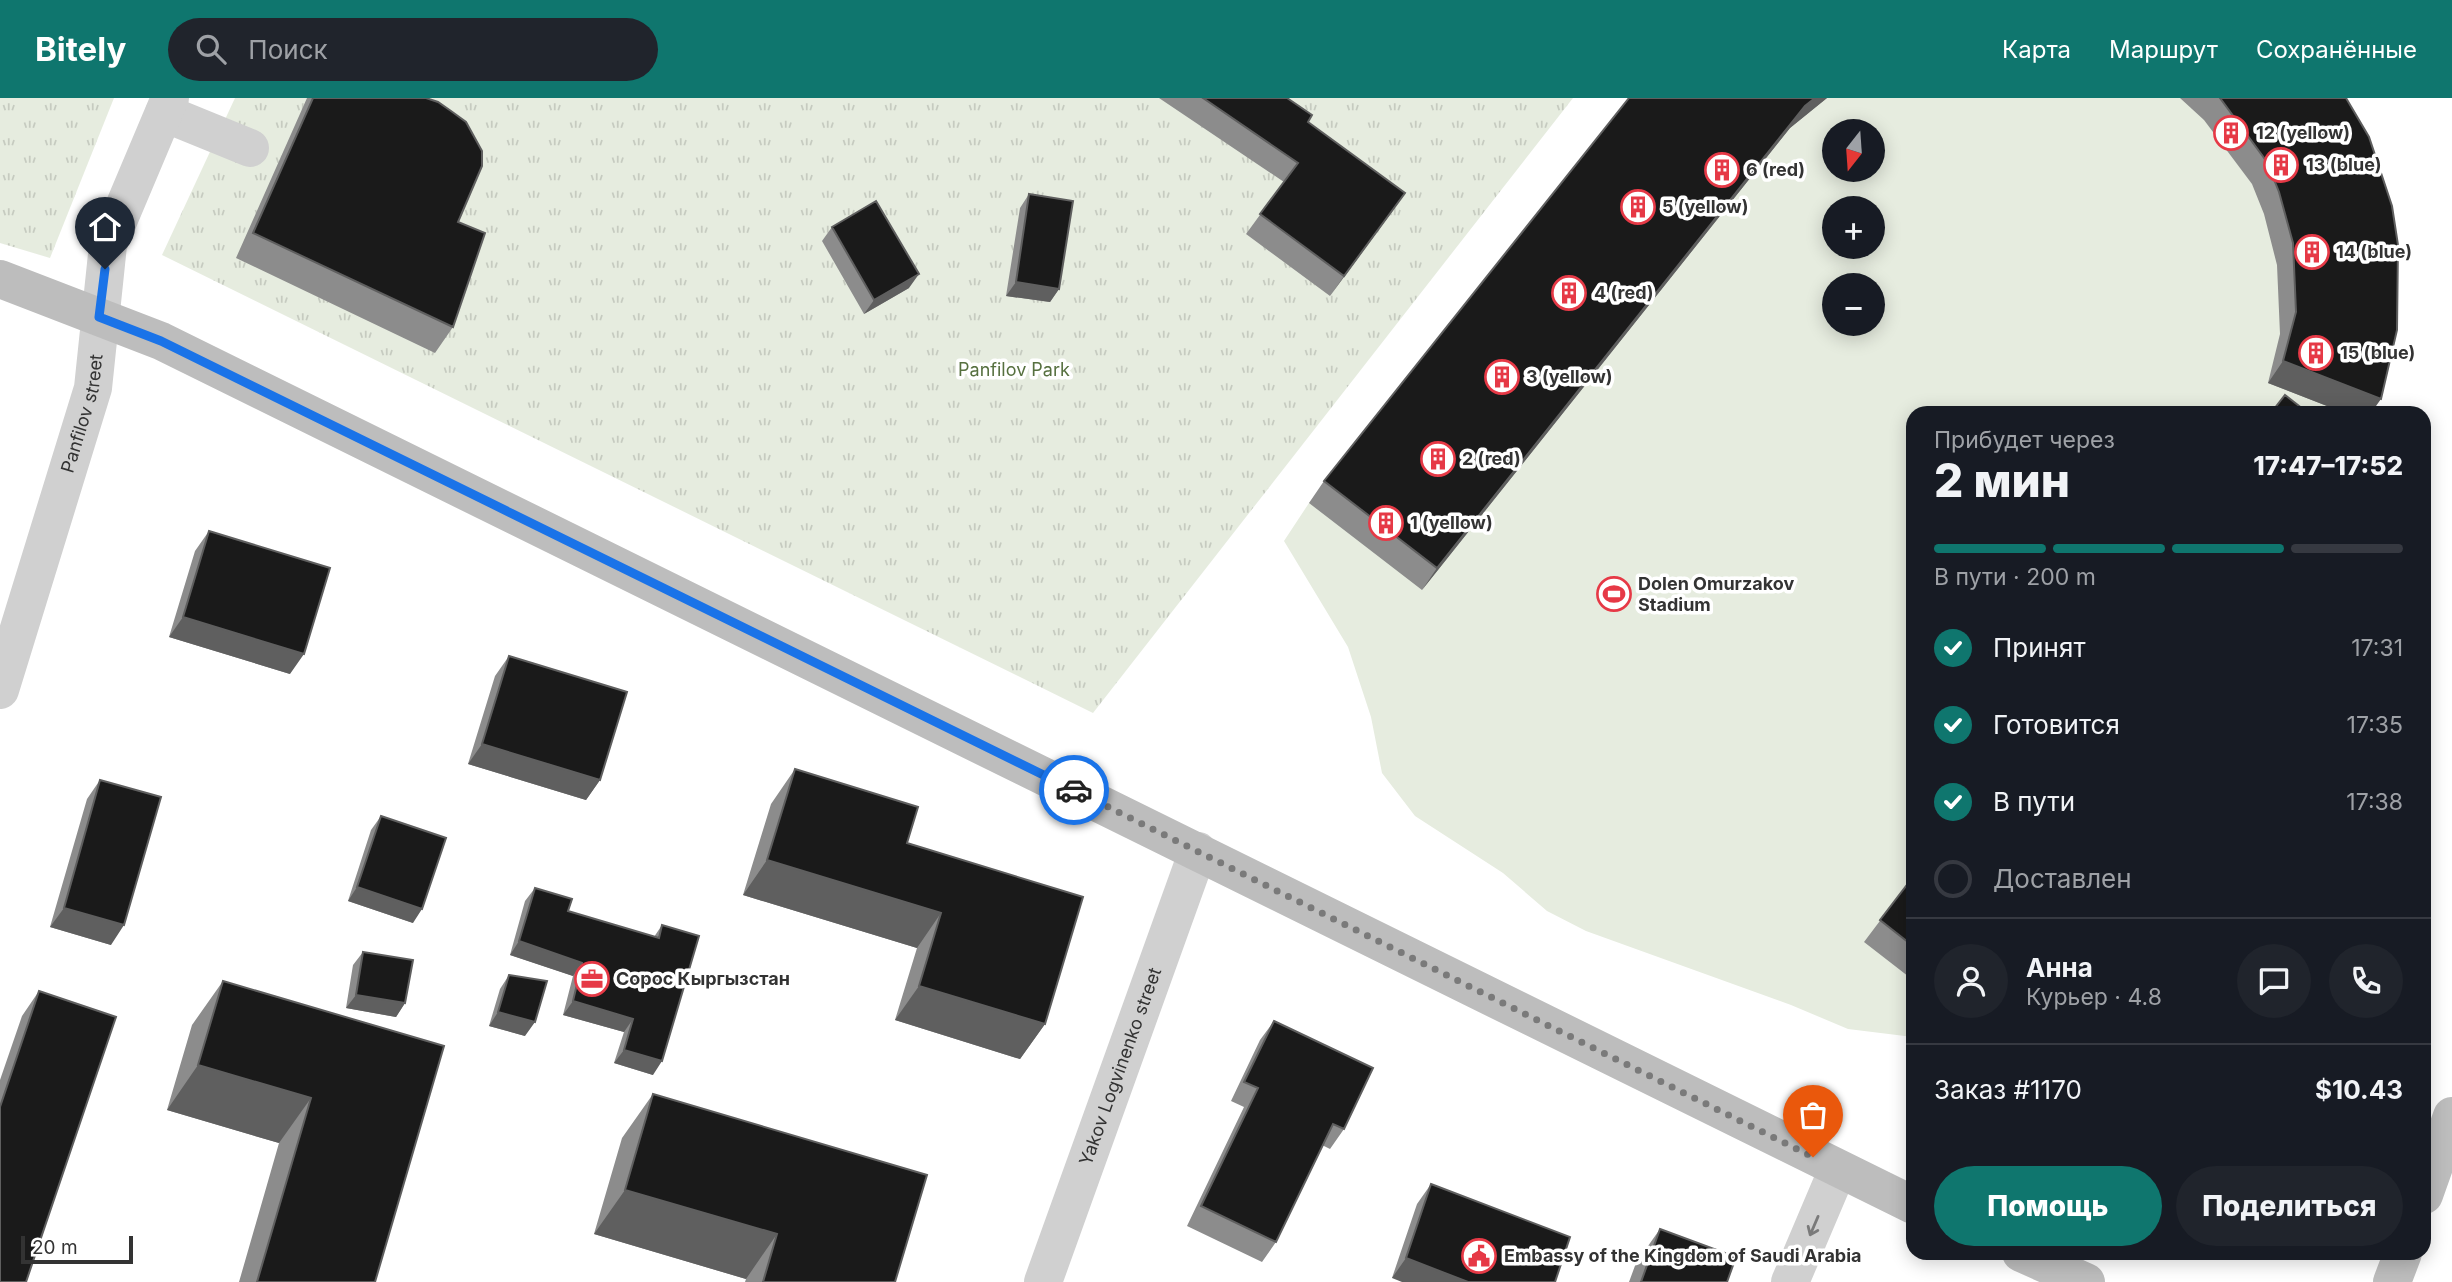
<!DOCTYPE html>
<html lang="ru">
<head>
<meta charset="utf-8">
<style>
	:root { --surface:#171b24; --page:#20242c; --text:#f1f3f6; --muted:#9ea1a6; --line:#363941; --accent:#0f766e }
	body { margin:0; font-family:Inter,sans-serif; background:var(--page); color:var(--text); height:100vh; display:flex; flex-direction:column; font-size:26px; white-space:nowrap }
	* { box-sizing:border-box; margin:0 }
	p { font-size:23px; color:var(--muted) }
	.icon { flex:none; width:38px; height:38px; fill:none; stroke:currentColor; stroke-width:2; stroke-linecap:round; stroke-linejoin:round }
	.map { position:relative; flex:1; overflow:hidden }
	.drawer { position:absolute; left:1906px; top:308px; width:525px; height:854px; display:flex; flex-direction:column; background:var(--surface); border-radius:21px; box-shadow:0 4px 18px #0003 }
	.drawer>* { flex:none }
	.needle { width:46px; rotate:197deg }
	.buttons { position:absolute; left:1822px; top:21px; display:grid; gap:14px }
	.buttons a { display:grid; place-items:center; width:63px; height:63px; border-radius:50%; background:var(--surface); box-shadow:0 4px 18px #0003; font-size:35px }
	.scale { position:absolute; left:21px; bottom:18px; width:112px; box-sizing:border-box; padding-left:7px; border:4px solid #333; border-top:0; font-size:19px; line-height:24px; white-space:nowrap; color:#333; -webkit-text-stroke:5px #fff; paint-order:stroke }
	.pin { position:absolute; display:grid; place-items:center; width:60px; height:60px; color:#fff; margin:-72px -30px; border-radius:50% 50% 50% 0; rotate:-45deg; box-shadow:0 0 7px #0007 }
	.pin .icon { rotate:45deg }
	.courier { position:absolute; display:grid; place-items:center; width:70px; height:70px; margin:-35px; border:5px solid #1a73e8; border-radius:50%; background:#fff; color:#222; box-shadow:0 2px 9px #0007 }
	.head em { font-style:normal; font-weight:800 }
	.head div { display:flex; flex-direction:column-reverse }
	.head { display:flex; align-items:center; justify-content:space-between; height:119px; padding:0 28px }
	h1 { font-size:46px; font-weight:800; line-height:52px }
	.bar { display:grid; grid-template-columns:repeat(4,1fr); gap:10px 7px; align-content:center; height:84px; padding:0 28px }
	.bar i { height:9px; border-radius:5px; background:var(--line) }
	.bar .active { background:var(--accent) }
	.bar p { grid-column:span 4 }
	.line { display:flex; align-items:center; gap:18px; padding:0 28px; border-top:2px solid var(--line) }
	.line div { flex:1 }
	.round { display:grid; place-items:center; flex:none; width:74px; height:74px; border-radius:37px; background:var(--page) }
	ol { padding:0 28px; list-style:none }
	li { display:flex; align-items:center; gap:21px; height:77px }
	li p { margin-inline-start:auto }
	li .icon { padding:7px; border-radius:50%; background:var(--accent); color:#fff; stroke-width:4 }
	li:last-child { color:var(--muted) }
	li i { width:38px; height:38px; border:4px solid var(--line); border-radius:50% }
	.action { display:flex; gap:14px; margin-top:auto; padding:14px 28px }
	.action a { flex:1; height:80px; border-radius:42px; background:var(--accent); color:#fff; font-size:28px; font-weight:800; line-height:80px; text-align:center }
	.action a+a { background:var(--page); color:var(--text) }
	header { display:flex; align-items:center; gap:42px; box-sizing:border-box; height:98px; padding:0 35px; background:var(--accent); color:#fff }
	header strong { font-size:33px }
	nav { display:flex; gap:38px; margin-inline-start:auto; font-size:24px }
	.search { width:490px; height:63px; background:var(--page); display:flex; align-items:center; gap:18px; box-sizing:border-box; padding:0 24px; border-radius:38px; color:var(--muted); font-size:26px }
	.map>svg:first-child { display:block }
	.grass { fill:url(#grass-tufts) }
	.garden { fill:#e6ecdf; fill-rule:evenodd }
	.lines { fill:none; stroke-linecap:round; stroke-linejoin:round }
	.street { stroke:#d0d0d0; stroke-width:38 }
	.secondary { stroke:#bdbdbd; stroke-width:38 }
	.wall { fill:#8c8c8c }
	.shaded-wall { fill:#5f5f5f }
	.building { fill:#1a1a1a; stroke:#5f5f5f; stroke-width:2 }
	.oneway { stroke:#7a7a7a }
	.done { stroke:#7a7a7a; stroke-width:7; stroke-dasharray:0 12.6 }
	.route { stroke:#1a73e8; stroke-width:9 }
	.labels { text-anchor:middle; stroke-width:7; stroke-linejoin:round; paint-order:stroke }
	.poi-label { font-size:18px; font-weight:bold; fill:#333; stroke:#fff; text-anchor:start }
	.park-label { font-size:18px; fill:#56703f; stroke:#fff }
	.street-label { font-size:18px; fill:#333; stroke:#fff }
</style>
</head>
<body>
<header>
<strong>Bitely</strong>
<div class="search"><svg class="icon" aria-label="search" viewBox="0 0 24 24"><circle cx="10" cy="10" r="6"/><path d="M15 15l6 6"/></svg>Поиск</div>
<nav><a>Карта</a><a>Маршрут</a><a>Сохранённые</a></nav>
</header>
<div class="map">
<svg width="2452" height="1184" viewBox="0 0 2452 1184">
	<defs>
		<pattern id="grass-tufts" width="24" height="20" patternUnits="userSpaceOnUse" patternTransform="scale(1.75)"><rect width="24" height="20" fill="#e6ecdf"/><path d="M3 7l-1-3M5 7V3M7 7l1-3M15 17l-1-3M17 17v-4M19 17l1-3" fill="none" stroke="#c6cbc0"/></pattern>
	</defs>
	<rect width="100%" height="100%" fill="#fff"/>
	<path class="grass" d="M 0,0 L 114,0 L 50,160 L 0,145 Z
		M 235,0 L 1573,0 L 1093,615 L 162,157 Z"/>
	<path class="garden" d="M 1631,0 L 2318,0 L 2368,315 L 1913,315 L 1913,939 L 1848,931 L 1791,907 L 1586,833 L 1547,813 L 1503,775 L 1415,718 L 1382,675 L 1371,619 L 1348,549 L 1284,443 L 1309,405 ZM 1834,33 L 1872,33 L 1872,72 L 1834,72 ZM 1834,110 L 1872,110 L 1872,149 L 1834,149 ZM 1834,187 L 1872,187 L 1872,226 L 1834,226 Z"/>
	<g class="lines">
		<g class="street">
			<path d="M 164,15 L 250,50"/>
			<path id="s1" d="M 0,592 L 93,290 L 108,147 L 170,0"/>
			<path id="s2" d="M 1043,1184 L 1198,753"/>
			<path d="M 1790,1184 L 1838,1071"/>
		</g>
		<path class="secondary" d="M 0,181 L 161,243 L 1913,1107
			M 2424,1097 L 2452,1018
			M 2021,1155 L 2086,1184
			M 2392,1184 L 2403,1155"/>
	</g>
	<path class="wall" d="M 307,0 L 426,0 L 453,229 L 435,255 L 236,160 Z
		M 1159,0 L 1287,0 L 1308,24 L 1405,95 L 1330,198 L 1246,136 L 1284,84 Z
		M 1629,0 L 1827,0 L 1790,30 L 1422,492 L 1309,405 L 1324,383 Z
		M 2180,0 L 2346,0 L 2371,315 L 2345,315 L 2268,285 L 2280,236 L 2277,167 L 2264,116 L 2252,86 L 2204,22 Z
		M 1029,96 L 1059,191 L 1050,204 L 1006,198 L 1020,110 Z
		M 832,129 L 909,190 L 864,216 L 822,143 Z
		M 209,433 L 290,576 L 169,539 L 195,453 Z
		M 509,558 L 600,682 L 586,702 L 468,666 L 495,578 Z
		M 795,671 L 907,745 L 1045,926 L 1020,961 L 895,922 L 917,850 L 743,797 L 771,706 Z
		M 100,682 L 111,847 L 50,829 L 87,701 Z
		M 381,718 L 413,825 L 348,803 L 371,732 Z
		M 1913,779 L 1913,882 L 1864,844 Z
		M 535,790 L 568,813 L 654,839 L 662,827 L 653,977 L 614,965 L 624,934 L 563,917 L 573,878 L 510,857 L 525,803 Z
		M 363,854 L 405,905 L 396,919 L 346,910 L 353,867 Z
		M 509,877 L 525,938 L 489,928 L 500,891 Z
		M 223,883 L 444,948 L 375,1184 L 239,1184 L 279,1045 L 167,1012 L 192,927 Z
		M 39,893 L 0,1184 L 0,982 L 22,918 Z
		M 1274,923 L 1344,1031 L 1330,1051 L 1322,1047 L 1276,1144 L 1262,1164 L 1187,1128 L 1244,1009 L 1231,1003 L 1260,942 Z
		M 653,996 L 895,1184 L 745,1184 L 746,1181 L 594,1136 L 622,1040 Z
		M 1431,1086 L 1555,1184 L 1392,1180 L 1417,1106 Z
		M 1660,1131 L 1727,1184 L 1629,1184 L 1636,1165 Z"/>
	<path class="shaded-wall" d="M 1815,0 L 1827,0 L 1790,30 L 1422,492 L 1437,470 L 1805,8 Z
		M 1405,95 L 1391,115 L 1330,198 L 1344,178 Z
		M 919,176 L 909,190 L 864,216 L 874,202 Z
		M 1016,184 L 1059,191 L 1050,204 L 1006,198 Z
		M 2283,263 L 2381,301 L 2371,315 L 2345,315 L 2268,285 Z
		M 183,519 L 304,556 L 290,576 L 169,539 Z
		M 482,646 L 600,682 L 586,702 L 468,666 Z
		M 767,762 L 941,815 L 917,850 L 743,797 Z
		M 357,789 L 422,811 L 413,825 L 348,803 Z
		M 64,810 L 124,827 L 111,847 L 50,829 Z
		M 519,843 L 582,865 L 573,878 L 510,857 Z
		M 919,888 L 1045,926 L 1020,961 L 895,922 Z
		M 356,897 L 405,905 L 396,919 L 346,910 Z
		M 573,903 L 633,921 L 624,934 L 563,917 Z
		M 498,914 L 535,924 L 525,938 L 489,928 Z
		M 624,952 L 662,963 L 653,977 L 614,965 Z
		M 198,967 L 311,1000 L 279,1045 L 167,1012 Z
		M 625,1092 L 777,1136 L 746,1181 L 594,1136 Z
		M 1406,1160 L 1468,1184 L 1402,1184 L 1392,1180 Z"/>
	<path class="building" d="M 313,0 L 426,0 L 438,4 L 451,13 L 466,24 L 482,53 L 482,68 L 458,124 L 485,135 L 453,229 L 253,135 Z
		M 1203,0 L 1287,0 L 1312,17 L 1308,24 L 1405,95 L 1344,178 L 1260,116 L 1298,65 Z
		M 1629,0 L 1815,0 L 1805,8 L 1437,470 L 1324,383 Z
		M 2220,0 L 2346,0 L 2369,39 L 2392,108 L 2398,147 L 2397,232 L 2381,301 L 2283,263 L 2296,214 L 2293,145 L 2279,94 L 2267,64 Z
		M 1029,96 L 1073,103 L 1059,191 L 1016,184 Z
		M 876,103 L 919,176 L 874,202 L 832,129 Z
		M 2285,297 L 2308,315 L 2271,315 Z
		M 209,433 L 330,470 L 304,556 L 183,519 Z
		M 509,558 L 627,594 L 600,682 L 482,646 Z
		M 795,671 L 918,709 L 907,745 L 1083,799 L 1045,926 L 919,888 L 941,815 L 767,762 Z
		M 100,682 L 161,699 L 124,827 L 64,810 Z
		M 381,718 L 446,740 L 422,811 L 357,789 Z
		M 1913,779 L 1913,848 L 1880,822 Z
		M 535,790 L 572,801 L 568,813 L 659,840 L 662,827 L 699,838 L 662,963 L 624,952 L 633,921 L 573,903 L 582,865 L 519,843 Z
		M 363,854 L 413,862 L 405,905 L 356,897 Z
		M 509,877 L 547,883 L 535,924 L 498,914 Z
		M 223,883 L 444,948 L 375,1184 L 257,1184 L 311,1000 L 198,967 Z
		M 39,893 L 116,919 L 26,1184 L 0,1184 L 0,1009 Z
		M 1274,923 L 1373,970 L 1344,1031 L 1333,1026 L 1276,1144 L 1201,1108 L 1258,990 L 1244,984 Z
		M 653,996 L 927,1077 L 895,1184 L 763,1184 L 777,1136 L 625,1092 Z
		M 1431,1086 L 1570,1139 L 1555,1184 L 1468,1184 L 1406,1160 Z
		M 1660,1131 L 1736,1159 L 1727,1184 L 1641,1184 Z"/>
	<defs><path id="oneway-shaft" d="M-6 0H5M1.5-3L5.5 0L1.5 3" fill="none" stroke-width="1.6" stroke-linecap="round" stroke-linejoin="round" transform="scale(1.75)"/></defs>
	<use class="oneway" href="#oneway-shaft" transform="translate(1814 1128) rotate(113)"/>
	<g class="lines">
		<path class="done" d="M 1074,692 L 1813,1059"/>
		<path class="route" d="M 105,171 L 99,219 L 161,243 L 1074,692"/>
	</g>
	<defs>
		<g id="building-ring" transform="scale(1.75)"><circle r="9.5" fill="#fff" stroke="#e63946" stroke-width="1.5"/><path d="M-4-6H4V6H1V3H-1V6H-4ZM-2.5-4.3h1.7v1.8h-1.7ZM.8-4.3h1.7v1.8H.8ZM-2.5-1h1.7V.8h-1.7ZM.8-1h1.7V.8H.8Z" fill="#e63946"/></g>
		<g id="stadium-ring" transform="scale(1.75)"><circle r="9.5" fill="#fff" stroke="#e63946" stroke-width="1.5"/><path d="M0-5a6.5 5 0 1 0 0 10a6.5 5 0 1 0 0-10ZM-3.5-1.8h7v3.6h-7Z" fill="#e63946"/></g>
		<g id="office-ring" transform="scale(1.75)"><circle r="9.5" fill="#fff" stroke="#e63946" stroke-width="1.5"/><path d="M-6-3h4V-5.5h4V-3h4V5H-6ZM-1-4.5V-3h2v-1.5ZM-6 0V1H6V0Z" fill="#e63946"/></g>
		<g id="civic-ring" transform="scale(1.75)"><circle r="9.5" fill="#fff" stroke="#e63946" stroke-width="1.5"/><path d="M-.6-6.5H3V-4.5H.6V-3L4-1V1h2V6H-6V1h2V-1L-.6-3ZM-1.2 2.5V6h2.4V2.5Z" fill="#e63946"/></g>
	</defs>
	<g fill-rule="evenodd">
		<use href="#building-ring" x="2231" y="35"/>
		<use href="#building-ring" x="2281" y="67"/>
		<use href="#building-ring" x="1722" y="72"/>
		<use href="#building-ring" x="1638" y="109"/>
		<use href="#building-ring" x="2312" y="154"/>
		<use href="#building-ring" x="1569" y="195"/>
		<use href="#building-ring" x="2316" y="255"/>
		<use href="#building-ring" x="1502" y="279"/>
		<use href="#building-ring" x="1438" y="361"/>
		<use href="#building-ring" x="1386" y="425"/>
		<use href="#stadium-ring" x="1614" y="496"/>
		<use href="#office-ring" x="592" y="881"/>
		<use href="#civic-ring" x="1479" y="1158"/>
	</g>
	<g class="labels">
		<g class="poi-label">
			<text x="2256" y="41">12 (yellow)</text>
			<text x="2306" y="73">13 (blue)</text>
			<text x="1746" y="78">6 (red)</text>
			<text x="1662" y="115">5 (yellow)</text>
			<text x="2336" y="160">14 (blue)</text>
			<text x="1594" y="201">4 (red)</text>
			<text x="2340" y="261">15 (blue)</text>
			<text x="1526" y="285">3 (yellow)</text>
			<text x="1462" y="367">2 (red)</text>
			<text x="1410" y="431">1 (yellow)</text>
			<text x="1638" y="492">Dolen Omurzakov<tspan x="1638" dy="21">Stadium</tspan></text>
			<text x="616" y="887">Сорос Кыргызстан</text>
			<text x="1504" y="1164">Embassy of the Kingdom of Saudi Arabia</text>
		</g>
		<g class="park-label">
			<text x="1014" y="278">Panfilov Park</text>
		</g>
		<g class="street-label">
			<text dy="6" stroke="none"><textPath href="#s1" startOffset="289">Panfilov street</textPath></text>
			<text dy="6" stroke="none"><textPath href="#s2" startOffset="229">Yakov Logvinenko street</textPath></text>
		</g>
	</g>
</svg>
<div class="buttons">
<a><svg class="needle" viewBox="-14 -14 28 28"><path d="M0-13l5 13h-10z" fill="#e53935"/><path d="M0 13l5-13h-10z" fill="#9ea1a6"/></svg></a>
<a>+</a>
<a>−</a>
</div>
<div class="scale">20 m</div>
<div class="pin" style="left:1813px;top:1059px;background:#ea580c"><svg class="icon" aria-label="bag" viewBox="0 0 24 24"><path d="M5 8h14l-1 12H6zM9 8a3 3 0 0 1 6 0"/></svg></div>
<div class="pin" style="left:105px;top:171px;background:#1f2937"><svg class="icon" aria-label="home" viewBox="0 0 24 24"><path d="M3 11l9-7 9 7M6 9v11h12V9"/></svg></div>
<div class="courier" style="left:1074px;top:692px"><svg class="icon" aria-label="car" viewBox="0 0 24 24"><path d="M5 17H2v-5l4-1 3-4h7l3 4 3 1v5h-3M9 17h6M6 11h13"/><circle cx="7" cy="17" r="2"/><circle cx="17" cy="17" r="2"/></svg></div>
<section class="drawer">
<div class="head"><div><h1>2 мин</h1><p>Прибудет через</p></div><em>17:47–17:52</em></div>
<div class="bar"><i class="active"></i><i class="active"></i><i class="active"></i><i></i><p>В пути · 200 m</p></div>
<ol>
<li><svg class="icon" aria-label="check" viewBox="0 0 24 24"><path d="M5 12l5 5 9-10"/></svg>Принят<p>17:31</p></li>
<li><svg class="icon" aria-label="check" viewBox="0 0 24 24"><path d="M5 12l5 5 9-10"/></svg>Готовится<p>17:35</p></li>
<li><svg class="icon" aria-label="check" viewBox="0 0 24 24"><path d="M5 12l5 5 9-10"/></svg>В пути<p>17:38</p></li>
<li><i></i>Доставлен</li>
</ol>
<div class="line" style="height:126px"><a class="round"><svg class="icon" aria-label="person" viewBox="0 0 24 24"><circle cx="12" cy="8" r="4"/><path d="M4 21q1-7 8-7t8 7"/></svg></a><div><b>Анна</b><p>Курьер · 4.8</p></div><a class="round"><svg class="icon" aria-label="chat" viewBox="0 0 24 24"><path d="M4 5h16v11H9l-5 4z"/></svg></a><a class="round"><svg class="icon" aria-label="phone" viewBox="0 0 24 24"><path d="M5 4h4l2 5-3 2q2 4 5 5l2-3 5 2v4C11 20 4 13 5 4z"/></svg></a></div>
<div class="line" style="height:91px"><div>Заказ #1170</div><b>$10.43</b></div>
<div class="action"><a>Помощь</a><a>Поделиться</a></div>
</section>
</div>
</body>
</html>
